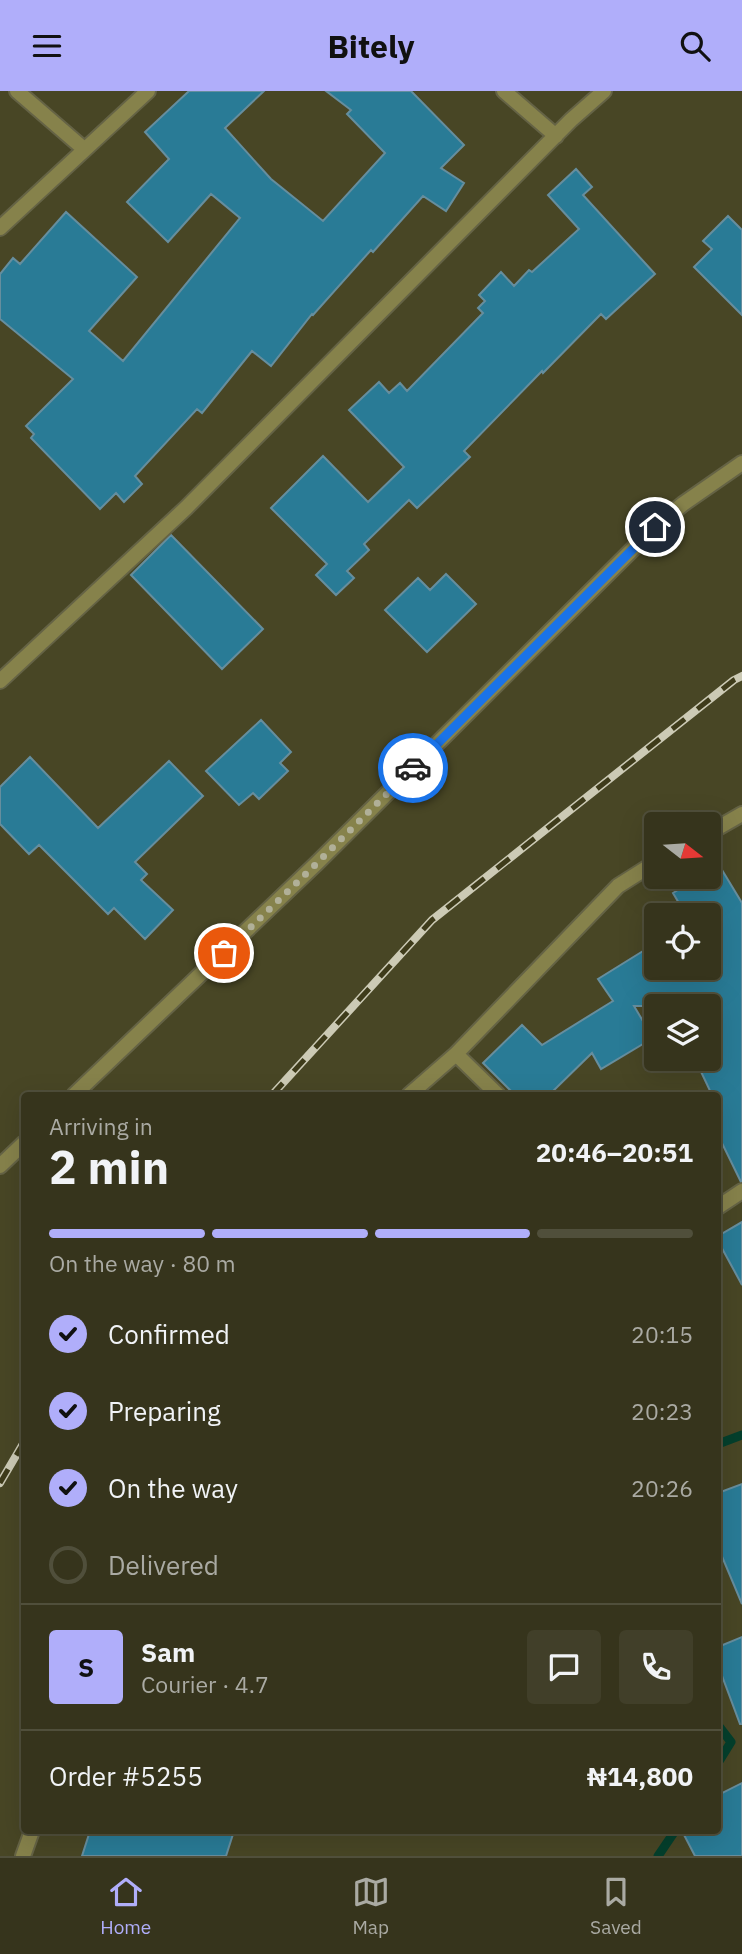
<!DOCTYPE html>
<html lang="en">
<head>
<meta charset="utf-8">
<style>
	:root { --surface:#36341c; --page:#413f29; --text:#f1f3f6; --muted:#aaaaa3; --line:#504f3b; --accent:#b0aefa }
	body { margin:0; font-family:"IBM Plex Sans",sans-serif; background:var(--page); color:var(--text); height:100vh; display:flex; flex-direction:column; font-size:26px; white-space:nowrap }
	* { box-sizing:border-box; margin:0 }
	p { font-size:23px; color:var(--muted) }
	.icon { flex:none; width:38px; height:38px; fill:none; stroke:currentColor; stroke-width:2; stroke-linecap:round; stroke-linejoin:round }
	.map { position:relative; flex:1; overflow:hidden }
	.sheet { position:absolute; left:21px; top:1001px; width:700px; height:742px; display:flex; flex-direction:column; background:var(--surface); border-radius:7px; box-shadow:0 7px 28px #0002,0 0 0 2px var(--line) }
	.sheet>* { flex:none }
	.needle { width:46px; rotate:107deg }
	.fabs { position:absolute; left:644px; top:721px; display:grid; gap:14px }
	.fabs a { display:grid; place-items:center; width:77px; height:77px; border-radius:7px; background:var(--surface); box-shadow:0 7px 28px #0002,0 0 0 2px var(--line); font-size:35px }
	.pin { position:absolute; display:grid; place-items:center; width:60px; height:60px; color:#fff; margin:-30px; border:4px solid #fff; border-radius:50%; box-shadow:0 2px 7px #0007 }
	.courier { position:absolute; display:grid; place-items:center; width:70px; height:70px; margin:-35px; border:5px solid #1a73e8; border-radius:50%; background:#fff; color:#222; box-shadow:0 2px 9px #0007 }
	.overview em { font-style:normal; font-weight:700 }
	.overview div { display:flex; flex-direction:column-reverse }
	.overview { display:flex; align-items:center; justify-content:space-between; height:119px; padding:0 28px }
	h1 { font-size:46px; font-weight:700; line-height:52px }
	.bar { display:grid; grid-template-columns:repeat(4,1fr); gap:10px 7px; align-content:center; height:84px; padding:0 28px }
	.bar i { height:9px; border-radius:5px; background:var(--line) }
	.bar .current { background:var(--accent) }
	.bar p { grid-column:span 4 }
	.line { display:flex; align-items:center; gap:18px; padding:0 28px; border-top:2px solid var(--line) }
	.line div { flex:1 }
	.round { display:grid; place-items:center; flex:none; width:74px; height:74px; border-radius:7px; background:var(--page) }
	ol { padding:0 28px; list-style:none }
	li { display:flex; align-items:center; gap:21px; height:77px }
	li p { margin-inline-start:auto }
	li .icon { padding:7px; border-radius:50%; background:var(--accent); color:#111; stroke-width:4 }
	li:last-child { color:var(--muted) }
	li i { width:38px; height:38px; border:4px solid var(--line); border-radius:50% }
	header { display:flex; justify-content:space-between; align-items:center; height:91px; padding:0 28px; background:var(--accent); color:#111; font-size:32px; font-weight:700 }
	.dock { display:flex; justify-content:space-around; align-items:center; height:98px; border-top:2px solid var(--line); background:var(--surface); font-size:19px; color:var(--muted) }
	.dock a { display:grid; justify-items:center; gap:4px }
	.dock .current { color:var(--accent) }
	.map>svg:first-child { display:block }
	.lines { fill:none; stroke-linecap:round; stroke-linejoin:round }
	.stream { stroke:#043f2c; stroke-width:9 }
	.building { fill:#297b96; stroke:#668e9e; stroke-width:2 }
	.minor-casing { stroke:#656345; stroke-width:18 }
	.minor { stroke:#86824b; stroke-width:14 }
	.rail-casing { stroke:#cccab5; stroke-width:8 }
	.rail { stroke:#3e3b1a; stroke-width:5; stroke-dasharray:16; stroke-linecap:butt }
	.done { stroke:#b1b098; stroke-width:7; stroke-dasharray:0 12.6 }
	.route { stroke:#1a73e8; stroke-width:9 }
</style>
</head>
<body>
<header><svg class="icon" aria-label="menu" viewBox="0 0 24 24"><path d="M4 6h16M4 12h16M4 18h16"/></svg>Bitely<svg class="icon" aria-label="search" viewBox="0 0 24 24"><circle cx="10" cy="10" r="6"/><path d="M15 15l6 6"/></svg></header>
<div class="map">
<svg width="742" height="1765" viewBox="0 0 742 1765">
	<rect width="100%" height="100%" fill="#484625"/>
	<g class="lines">
		<path class="stream" d="M 718,1353 L 742,1344
			M 718,1634 L 731,1651 L 718,1672
			M 658,1765 L 675,1740"/>
	</g>
	<path class="building" d="M 189,0 L 264,0 L 225,37 L 271,88 L 323,130 L 385,62 L 347,23 L 351,19 L 326,0 L 411,0 L 464,54 L 441,77 L 464,92 L 446,120 L 423,105 L 373,161 L 371,159 L 313,224 L 312,223 L 271,275 L 252,260 L 202,322 L 197,318 L 135,385 L 142,393 L 124,411 L 116,402 L 100,418 L 31,347 L 34,343 L 26,335 L 73,288 L 0,228 L 0,183 L 13,167 L 20,173 L 66,121 L 137,186 L 89,240 L 123,270 L 240,127 L 211,103 L 168,151 L 127,111 L 169,68 L 145,41 Z
		M 576,78 L 592,96 L 583,104 L 655,183 L 606,228 L 601,223 L 543,282 L 542,280 L 464,360 L 470,366 L 417,417 L 409,409 L 364,453 L 369,459 L 347,480 L 354,487 L 336,504 L 316,484 L 327,473 L 271,417 L 323,365 L 368,411 L 404,376 L 349,319 L 379,291 L 389,302 L 400,292 L 407,300 L 483,222 L 478,217 L 485,210 L 479,204 L 501,181 L 514,195 L 529,179 L 532,181 L 579,138 L 548,104 Z
		M 728,125 L 742,139 L 742,224 L 694,176 L 712,158 L 703,150 Z
		M 171,444 L 263,538 L 222,578 L 131,484 Z
		M 446,483 L 476,513 L 427,561 L 385,519 L 418,487 L 430,499 Z
		M 261,629 L 291,661 L 280,672 L 288,680 L 259,708 L 253,702 L 239,714 L 206,680 Z
		M 30,666 L 98,737 L 169,670 L 203,705 L 135,771 L 147,783 L 141,789 L 173,819 L 145,848 L 114,817 L 108,823 L 39,754 L 29,763 L 0,733 L 0,696 Z
		M 719,774 L 742,812 L 742,1090 L 741,1091 L 718,1044 L 718,1004 L 712,1004 L 695,968 L 709,968 L 709,915 L 634,915 L 653,947 L 601,978 L 592,962 L 549,1004 L 515,1004 L 483,972 L 522,934 L 542,954 L 613,910 L 598,888 L 656,852 L 656,877 L 709,877 L 709,824 L 686,824 L 673,802 L 699,786 L 709,786 L 709,780 Z
		M 742,1131 L 742,1194 L 718,1150 L 718,1145 Z
		M 742,1393 L 742,1513 L 718,1456 L 718,1402 Z
		M 742,1546 L 742,1633 L 740,1633 L 718,1574 L 718,1556 Z
		M 742,1692 L 742,1765 L 695,1765 L 682,1740 L 718,1740 L 718,1704 Z
		M 90,1740 L 234,1740 L 226,1765 L 82,1765 Z"/>
	<g class="lines">
		<g class="minor-casing">
			<path id="minor" d="M 17,0 L 84,58
				M 504,0 L 556,45
				M 0,137 L 148,0
				M 0,590 L 186,417 L 571,29 L 604,0
				M 709,742 L 742,723
				M 456,963 L 498,1004
				M 74,1004 L 317,772 L 655,436 L 683,413 L 742,372
				M 409,1004 L 456,963 L 618,795 L 656,771
				M 0,1075 L 24,1052
				M 718,1116 L 742,1100
				M 23,1765 L 32,1740"/>
		</g>
		<use href="#minor" class="minor"/>
		<g class="rail-casing">
			<path id="rail" d="M 272,1004 L 432,829 L 734,589 L 742,585
				M 0,1392 L 24,1351"/>
		</g>
		<use href="#rail" class="rail"/>
	</g>
	<g class="lines">
		<path class="done" d="M 224,862 L 317,772 L 413,677"/>
		<path class="route" d="M 413,677 L 655,436"/>
	</g>
</svg>
<div class="fabs">
<a><svg class="needle" viewBox="-14 -14 28 28"><path d="M0-13l5 13h-10z" fill="#e53935"/><path d="M0 13l5-13h-10z" fill="#aaaaa3"/></svg></a>
<a><svg class="icon" aria-label="locate" viewBox="0 0 24 24"><circle cx="12" cy="12" r="6"/><path d="M12 2v4M12 18v4M2 12h4M18 12h4"/></svg></a>
<a><svg class="icon" aria-label="layers" viewBox="0 0 24 24"><path d="M12 4l9 5-9 5-9-5zM3 14l9 5 9-5"/></svg></a>
</div>
<div class="pin" style="left:224px;top:862px;background:#ea580c"><svg class="icon" aria-label="bag" viewBox="0 0 24 24"><path d="M5 8h14l-1 12H6zM9 8a3 3 0 0 1 6 0"/></svg></div>
<div class="pin" style="left:655px;top:436px;background:#1f2937"><svg class="icon" aria-label="home" viewBox="0 0 24 24"><path d="M3 11l9-7 9 7M6 9v11h12V9"/></svg></div>
<div class="courier" style="left:413px;top:677px"><svg class="icon" aria-label="car" viewBox="0 0 24 24"><path d="M5 17H2v-5l4-1 3-4h7l3 4 3 1v5h-3M9 17h6M6 11h13"/><circle cx="7" cy="17" r="2"/><circle cx="17" cy="17" r="2"/></svg></div>
<section class="sheet">
<div class="overview"><div><h1>2 min</h1><p>Arriving in</p></div><em>20:46–20:51</em></div>
<div class="bar"><i class="current"></i><i class="current"></i><i class="current"></i><i></i><p>On the way · 80 m</p></div>
<ol>
<li><svg class="icon" aria-label="check" viewBox="0 0 24 24"><path d="M5 12l5 5 9-10"/></svg>Confirmed<p>20:15</p></li>
<li><svg class="icon" aria-label="check" viewBox="0 0 24 24"><path d="M5 12l5 5 9-10"/></svg>Preparing<p>20:23</p></li>
<li><svg class="icon" aria-label="check" viewBox="0 0 24 24"><path d="M5 12l5 5 9-10"/></svg>On the way<p>20:26</p></li>
<li><i></i>Delivered</li>
</ol>
<div class="line" style="height:126px"><b class="round" style="background:var(--accent);color:#111">S</b><div><b>Sam</b><p>Courier · 4.7</p></div><a class="round"><svg class="icon" aria-label="chat" viewBox="0 0 24 24"><path d="M4 5h16v11H9l-5 4z"/></svg></a><a class="round"><svg class="icon" aria-label="phone" viewBox="0 0 24 24"><path d="M5 4h4l2 5-3 2q2 4 5 5l2-3 5 2v4C11 20 4 13 5 4z"/></svg></a></div>
<div class="line" style="height:91px"><div>Order #5255</div><b>₦14,800</b></div>
</section>
</div>
<nav class="dock">
<a class="current"><svg class="icon" aria-label="home" viewBox="0 0 24 24"><path d="M3 11l9-7 9 7M6 9v11h12V9"/></svg>Home</a>
<a><svg class="icon" aria-label="map" viewBox="0 0 24 24"><path d="M3 6l6-2 6 2 6-2v14l-6 2-6-2-6 2zM9 4v14M15 6v14"/></svg>Map</a>
<a><svg class="icon" aria-label="saved" viewBox="0 0 24 24"><path d="M7 4h10v16l-5-4-5 4z"/></svg>Saved</a>
</nav>
</body>
</html>
